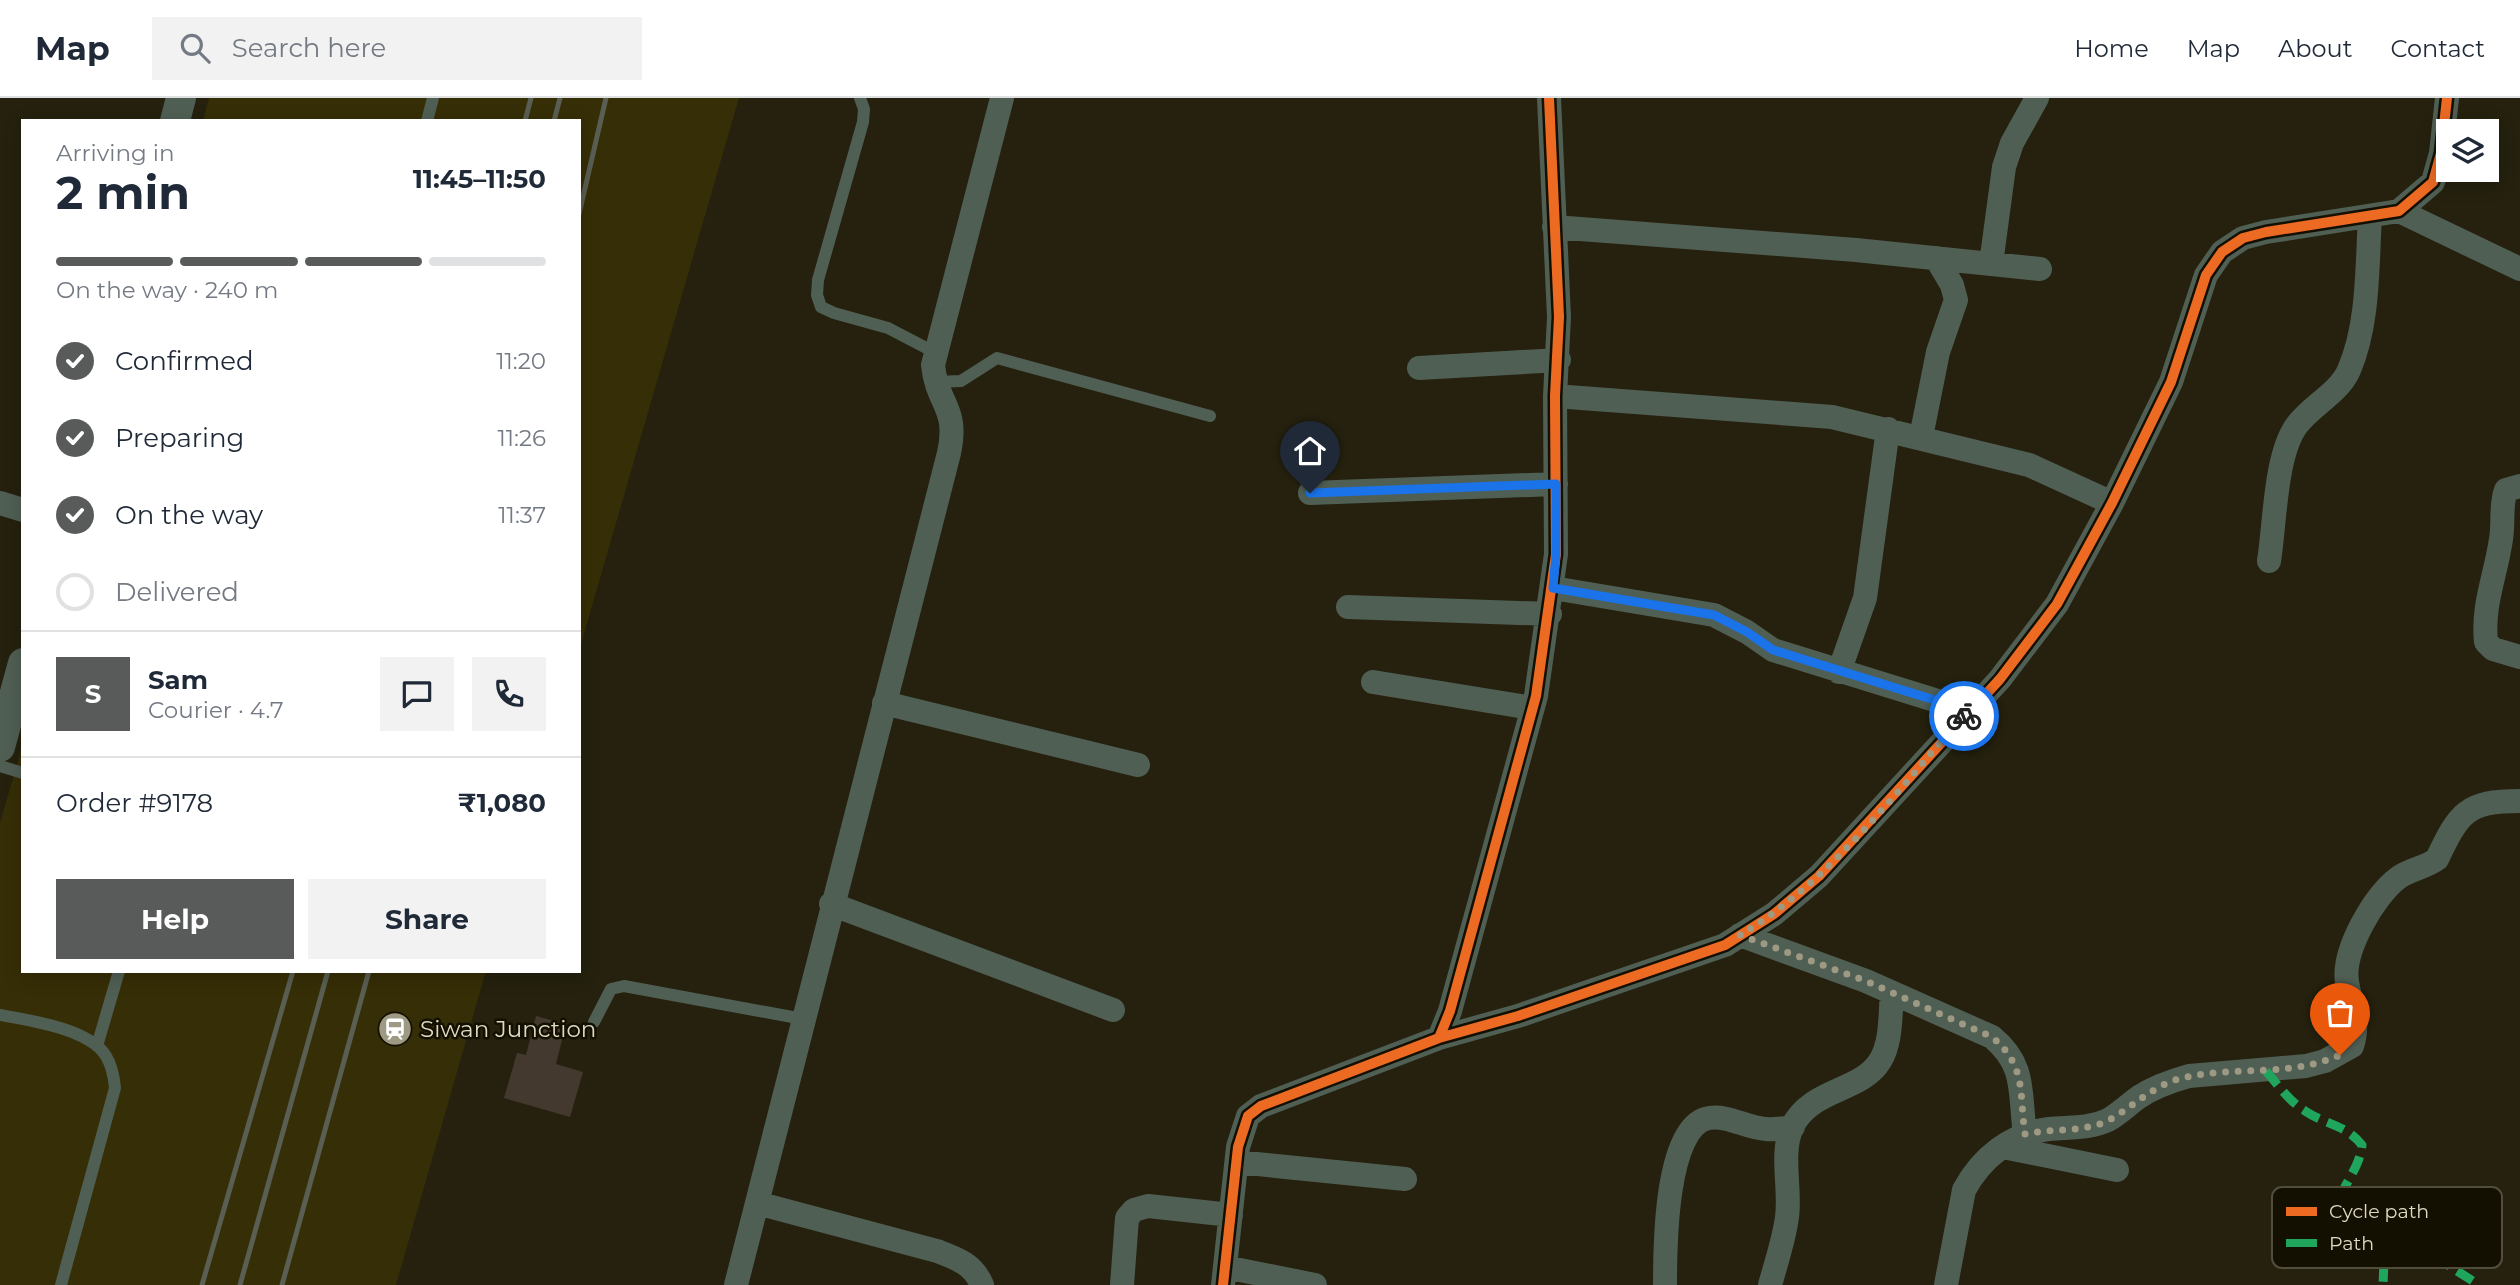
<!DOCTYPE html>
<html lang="en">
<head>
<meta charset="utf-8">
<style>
	:root { --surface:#fff; --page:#f2f2f3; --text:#1f2937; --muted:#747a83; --line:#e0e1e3; --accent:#585b59 }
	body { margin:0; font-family:Montserrat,sans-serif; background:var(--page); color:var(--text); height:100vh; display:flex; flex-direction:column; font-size:26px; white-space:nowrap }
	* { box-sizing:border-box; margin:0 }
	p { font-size:23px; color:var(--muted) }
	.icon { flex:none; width:38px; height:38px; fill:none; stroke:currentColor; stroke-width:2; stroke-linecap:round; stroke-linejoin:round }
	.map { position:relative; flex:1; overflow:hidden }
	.details { position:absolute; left:21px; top:21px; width:560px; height:854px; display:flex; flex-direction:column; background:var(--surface); border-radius:0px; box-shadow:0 4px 18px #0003 }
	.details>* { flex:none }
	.fabs { position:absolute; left:2436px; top:21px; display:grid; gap:14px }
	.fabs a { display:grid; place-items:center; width:63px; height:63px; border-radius:0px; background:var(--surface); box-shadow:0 4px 18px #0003; font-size:35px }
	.pin { position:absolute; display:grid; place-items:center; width:60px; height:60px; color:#fff; margin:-72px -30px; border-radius:50% 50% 50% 0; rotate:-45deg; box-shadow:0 0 7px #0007 }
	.pin .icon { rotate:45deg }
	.courier { position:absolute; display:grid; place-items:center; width:70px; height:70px; margin:-35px; border:5px solid #1a73e8; border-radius:50%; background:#fff; color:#222; box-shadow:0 2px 9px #0007 }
	.summary em { font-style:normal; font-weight:700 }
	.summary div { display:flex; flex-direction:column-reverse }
	.summary { display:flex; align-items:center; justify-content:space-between; height:119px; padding:0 35px }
	h1 { font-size:46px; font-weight:700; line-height:52px }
	.bar { display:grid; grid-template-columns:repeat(4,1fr); gap:10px 7px; align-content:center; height:84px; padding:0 35px }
	.bar i { height:9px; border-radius:5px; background:var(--line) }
	.bar .on { background:var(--accent) }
	.bar p { grid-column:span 4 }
	.line { display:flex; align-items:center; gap:18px; padding:0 35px; border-top:2px solid var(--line) }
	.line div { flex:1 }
	.round { display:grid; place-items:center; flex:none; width:74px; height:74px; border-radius:0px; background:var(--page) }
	ol { padding:0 35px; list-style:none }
	li { display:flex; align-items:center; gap:21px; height:77px }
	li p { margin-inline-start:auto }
	li .icon { padding:7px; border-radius:50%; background:var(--accent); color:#fff; stroke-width:4 }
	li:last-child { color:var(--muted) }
	li i { width:38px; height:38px; border:4px solid var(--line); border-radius:50% }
	.action { display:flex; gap:14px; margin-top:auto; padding:14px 35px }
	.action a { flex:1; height:80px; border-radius:0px; background:var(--accent); color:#fff; font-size:28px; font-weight:700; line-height:80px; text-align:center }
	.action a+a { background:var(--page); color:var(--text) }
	header { display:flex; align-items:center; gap:42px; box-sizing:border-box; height:98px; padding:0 35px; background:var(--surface); border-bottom:2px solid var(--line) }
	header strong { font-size:33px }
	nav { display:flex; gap:38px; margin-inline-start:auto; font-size:24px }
	.search { width:490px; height:63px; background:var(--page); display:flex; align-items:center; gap:18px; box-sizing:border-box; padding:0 24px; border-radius:0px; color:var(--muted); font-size:26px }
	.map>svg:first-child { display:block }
	.built { fill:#362e06 }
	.building { fill:#43392e }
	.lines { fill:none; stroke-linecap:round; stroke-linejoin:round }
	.service { stroke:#505f54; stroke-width:12 }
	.minor { stroke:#505f54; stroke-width:24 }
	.tertiary { stroke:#505f54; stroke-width:30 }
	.rail { stroke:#595f52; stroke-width:5 }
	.quiet { stroke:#20a55d; stroke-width:9; stroke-dasharray:18 9; stroke-linecap:butt }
	.cycleway-casing { stroke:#141001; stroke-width:15 }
	.cycleway { stroke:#ed6a23; stroke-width:10 }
	.done { stroke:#9e9983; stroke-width:7; stroke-dasharray:0 12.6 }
	.route { stroke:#1a73e8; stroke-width:9 }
	.labels { text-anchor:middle; stroke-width:5; stroke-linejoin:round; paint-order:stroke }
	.poi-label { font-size:23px; fill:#dfdac2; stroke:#141001; text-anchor:start }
	.key { fill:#141001; stroke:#514d3b; stroke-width:2 }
	.key-label { font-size:19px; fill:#dfdac2 }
</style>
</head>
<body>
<header>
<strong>Map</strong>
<div class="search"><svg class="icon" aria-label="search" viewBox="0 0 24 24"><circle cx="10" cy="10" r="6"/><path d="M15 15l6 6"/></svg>Search here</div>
<nav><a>Home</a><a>Map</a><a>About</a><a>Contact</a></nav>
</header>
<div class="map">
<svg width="2520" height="1187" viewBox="0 0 2520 1187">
	<rect width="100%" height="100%" fill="#25210e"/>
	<path class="built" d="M 209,0 L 739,0 L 579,553 L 579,23 L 203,23 Z
		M 23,646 L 23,873 L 486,873 L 396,1187 L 0,1187 L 0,725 Z"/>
	<path class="building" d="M 536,918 L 566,926 L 556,966 L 583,974 L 570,1019 L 504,1000 L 517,955 L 526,957 Z"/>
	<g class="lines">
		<path class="service" d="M 860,0 L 864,11 L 863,24 L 818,182 L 817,197 L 821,209 L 834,215 L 888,230 L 936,255
			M 427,23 L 433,0
			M 935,284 L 961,283 L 997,260 L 1210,318
			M 0,668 L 23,675
			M 0,917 C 29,922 90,931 106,958 C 112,968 114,979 115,990 L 61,1187
			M 594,924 L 611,891 L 624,888 L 803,921
			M 97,948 L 119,873"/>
		<path class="minor" d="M 2399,113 L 2520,171
			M 1554,129 L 1856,152 L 2040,171
			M 1991,166 L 2004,69 L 2012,45 L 2037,0
			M 1419,270 L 1559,262
			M 1555,298 L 1832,319 L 2029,367 L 2112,405
			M 1921,339 L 1938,254 L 1956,202 L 1952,187 L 1936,160
			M 2520,388 L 2506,392 C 2500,408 2504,424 2501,441 C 2496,477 2482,507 2486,544 L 2493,551 L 2520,559
			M 1310,395 L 1556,386
			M 0,405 L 23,412
			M 2269,463 C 2275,426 2275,356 2297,327 C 2312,307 2339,295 2349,272 C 2369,226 2367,167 2370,118
			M 1553,490 L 1714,517 L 1747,534 L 1773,552 L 1970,613
			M 1348,509 L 1550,516
			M 1839,574 L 1865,500 L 1888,331
			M 1373,584 L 1532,610
			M 884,605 L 1138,667
			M 831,806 L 1113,912
			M 1740,837 L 1866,883 L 1992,939 C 2027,968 2019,995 2025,1036
			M 1439,940 L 1518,918 L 1725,847 L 1774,816 L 1819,778 L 2000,581 L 2057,506 L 2112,405 L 2171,284 L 2206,177 L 2222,154 L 2243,140 L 2266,134 L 2399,113 L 2433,84 L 2441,55 L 2447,0
			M 2003,1049 L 2117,1072
			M 1237,1064 L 1405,1081
			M 757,1105 L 937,1153 C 958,1161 973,1166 982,1187
			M 1225,1169 L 1315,1187
			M 736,1187 L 949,355 C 959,309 937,307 933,267 L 1002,0
			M 1122,1187 L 1127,1120 L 1134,1112 L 1148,1108 L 1231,1117
			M 1223,1187 L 1238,1049 L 1248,1018 L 1261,1008 L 1439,940 L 1450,913 L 1536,598 L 1556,456 L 1555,298 L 1559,219 L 1549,0
			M 1665,1187 C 1665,1151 1665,1027 1709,1020 C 1729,1017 1746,1030 1766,1031 C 1774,1032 1784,1030 1793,1029
			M 1770,1187 C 1776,1165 1784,1142 1787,1119 C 1791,1091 1780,1056 1792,1029 C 1811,990 1861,994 1880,963 C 1892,944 1890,915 1892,895
			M 1946,1187 L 1964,1092 C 1981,1060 2012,1035 2049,1031 C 2070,1029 2089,1031 2108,1022 C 2119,1016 2129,1006 2139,999 C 2154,989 2171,983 2189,978 L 2306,968 L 2325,963 L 2352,948 C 2360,923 2351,908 2347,884 C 2342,853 2374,798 2398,780 C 2410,771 2425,770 2437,761 C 2459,715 2466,703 2520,703"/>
		<path class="tertiary" d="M 175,23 L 181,0
			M 0,649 L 23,565"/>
		<path class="rail" d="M 525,23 L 531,0
			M 554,23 L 560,0
			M 579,116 L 606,0
			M 202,1187 L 293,873
			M 240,1187 L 328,873
			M 282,1187 L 369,873"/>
		<path class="quiet" d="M 2266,973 C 2278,987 2289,1003 2305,1013 C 2326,1027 2345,1026 2362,1047 C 2359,1076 2336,1090 2338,1119 L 2347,1128 L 2375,1141 L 2384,1164 L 2383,1187
			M 2381,1151 L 2421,1155 L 2440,1162 L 2479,1187"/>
		<g class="cycleway-casing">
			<path id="cycleway" d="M 1439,940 L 1518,918 L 1725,847 L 1774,816 L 1819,778 L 2000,581 L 2057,506 L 2112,405 L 2171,284 L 2206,177 L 2222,154 L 2243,140 L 2266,134 L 2399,113 L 2433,84 L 2441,55 L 2447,0
				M 1223,1187 L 1238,1049 L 1248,1018 L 1261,1008 L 1439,940 L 1450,913 L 1536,598 L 1556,456 L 1555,298 L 1559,219 L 1549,0"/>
		</g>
		<use href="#cycleway" class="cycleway"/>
	</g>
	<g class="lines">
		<path class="done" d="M 1964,618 C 1895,694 1830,784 1740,837 L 1866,883 L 1992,939 C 2027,968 2019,995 2025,1036 C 2052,1030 2084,1035 2109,1022 C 2136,1007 2155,985 2187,979 C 2238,968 2291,979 2340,957"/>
		<path class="route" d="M 1310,395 L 1556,386 L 1556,456 L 1553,490 L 1714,517 L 1747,534 L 1773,552 L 1970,613 L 1964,618"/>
	</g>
	<defs>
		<g id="station-disc" transform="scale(1.75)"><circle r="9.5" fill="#9e9983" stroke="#141001"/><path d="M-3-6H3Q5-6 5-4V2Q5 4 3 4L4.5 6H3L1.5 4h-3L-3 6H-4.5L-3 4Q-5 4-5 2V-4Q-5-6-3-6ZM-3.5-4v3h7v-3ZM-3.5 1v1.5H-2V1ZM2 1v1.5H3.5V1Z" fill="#fff"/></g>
	</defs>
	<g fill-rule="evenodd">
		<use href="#station-disc" x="395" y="931"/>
	</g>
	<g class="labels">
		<g class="poi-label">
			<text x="420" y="939">Siwan Junction</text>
		</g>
	</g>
	<rect x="2272" y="1089" width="230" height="81" rx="10" class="key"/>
	<rect x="2286" y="1109" width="31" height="9" fill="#ed6a23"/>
	<rect x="2286" y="1141" width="31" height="8" fill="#20a55d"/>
	<g class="key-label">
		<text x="2329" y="1120">Cycle path</text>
		<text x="2329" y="1152">Path</text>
	</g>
</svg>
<div class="fabs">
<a><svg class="icon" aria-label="layers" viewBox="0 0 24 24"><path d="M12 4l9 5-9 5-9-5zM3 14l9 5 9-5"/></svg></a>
</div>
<div class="pin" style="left:2340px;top:957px;background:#ea580c"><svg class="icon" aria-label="bag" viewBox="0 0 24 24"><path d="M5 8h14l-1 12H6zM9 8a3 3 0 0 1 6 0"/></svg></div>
<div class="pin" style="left:1310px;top:395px;background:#1f2937"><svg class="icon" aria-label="home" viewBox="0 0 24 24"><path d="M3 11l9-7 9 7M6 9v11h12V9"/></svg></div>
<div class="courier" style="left:1964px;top:618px"><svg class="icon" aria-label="bike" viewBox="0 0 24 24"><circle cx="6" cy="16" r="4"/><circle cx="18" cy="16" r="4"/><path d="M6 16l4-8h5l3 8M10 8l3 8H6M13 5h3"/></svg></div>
<section class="details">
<div class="summary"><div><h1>2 min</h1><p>Arriving in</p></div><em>11:45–11:50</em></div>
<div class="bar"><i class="on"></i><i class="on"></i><i class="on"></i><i></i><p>On the way · 240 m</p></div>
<ol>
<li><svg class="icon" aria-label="check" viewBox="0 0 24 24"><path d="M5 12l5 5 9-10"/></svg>Confirmed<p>11:20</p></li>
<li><svg class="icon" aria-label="check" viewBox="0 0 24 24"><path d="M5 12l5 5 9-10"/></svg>Preparing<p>11:26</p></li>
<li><svg class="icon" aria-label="check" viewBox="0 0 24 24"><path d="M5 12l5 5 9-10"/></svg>On the way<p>11:37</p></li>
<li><i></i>Delivered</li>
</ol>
<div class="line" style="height:126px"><b class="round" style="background:var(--accent);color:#fff">S</b><div><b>Sam</b><p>Courier · 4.7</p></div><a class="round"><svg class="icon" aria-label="chat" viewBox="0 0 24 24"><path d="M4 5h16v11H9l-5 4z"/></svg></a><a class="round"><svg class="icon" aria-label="phone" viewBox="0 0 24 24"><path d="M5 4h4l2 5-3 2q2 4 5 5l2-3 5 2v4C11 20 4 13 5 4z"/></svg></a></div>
<div class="line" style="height:91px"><div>Order #9178</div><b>₹1,080</b></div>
<div class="action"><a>Help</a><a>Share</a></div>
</section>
</div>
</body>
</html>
